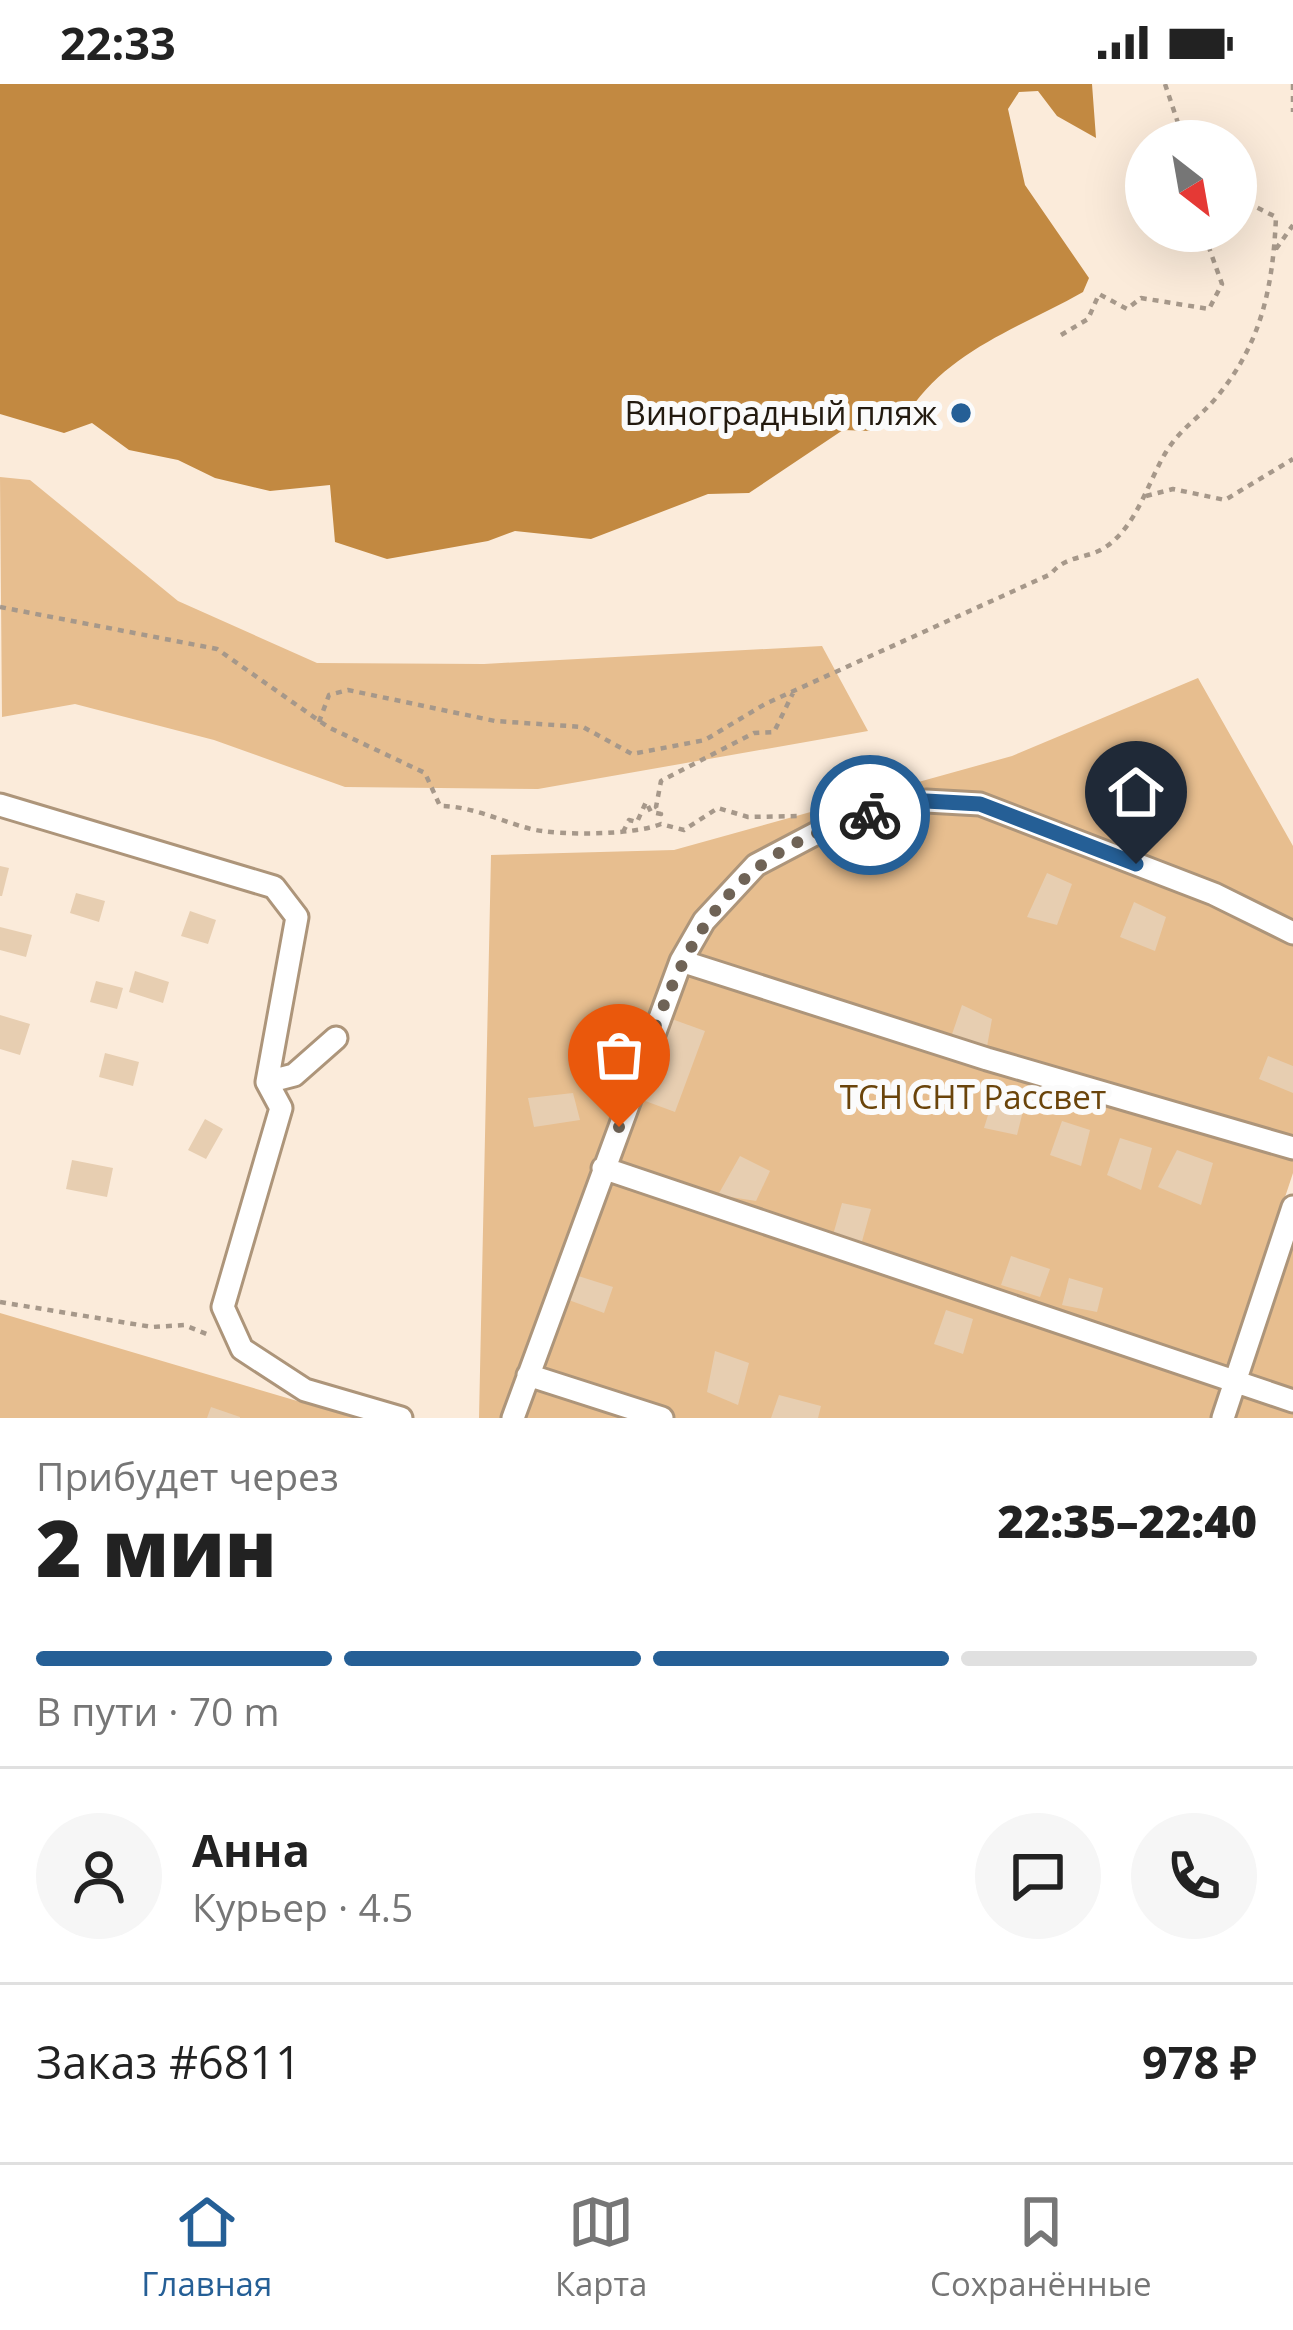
<!DOCTYPE html>
<html lang="ru">
<head>
<meta charset="utf-8">
<style>
	:root { --surface:#fff; --page:#f6f6f6; --text:#222; --muted:#767676; --line:#e0e0e0; --accent:#255f96 }
	body { margin:0; font-family:"Open Sans",sans-serif; background:var(--page); color:var(--text); height:100vh; display:flex; flex-direction:column; font-size:45px; white-space:nowrap }
	* { box-sizing:border-box; margin:0 }
	p { font-size:39px; color:var(--muted) }
	.icon { flex:none; width:66px; height:66px; fill:none; stroke:currentColor; stroke-width:2; stroke-linecap:round; stroke-linejoin:round }
	.map { position:relative; height:1334px; overflow:hidden }
	.sheet { display:flex; flex-direction:column; background:var(--surface); flex:1 }
	.sheet>* { flex:none }
	.needle { width:78px; rotate:149deg }
	.fabs { position:absolute; left:1125px; top:36px; display:grid; gap:24px }
	.fabs a { display:grid; place-items:center; width:132px; height:132px; border-radius:50%; background:var(--surface); box-shadow:0 12px 48px #0002; font-size:60px }
	.pin { position:absolute; display:grid; place-items:center; width:102px; height:102px; color:#fff; margin:-123px -51px; border-radius:50% 50% 50% 0; rotate:-45deg; box-shadow:0 0 12px #0007 }
	.pin .icon { rotate:45deg }
	.courier { position:absolute; display:grid; place-items:center; width:120px; height:120px; margin:-60px; border:9px solid #255f96; border-radius:50%; background:#fff; color:#222; box-shadow:0 3px 15px #0007 }
	.overview em { font-style:normal; font-weight:800 }
	.overview div { display:flex; flex-direction:column-reverse }
	.overview { display:flex; align-items:center; justify-content:space-between; height:204px; padding:0 36px }
	h1 { font-size:78px; font-weight:800; line-height:90px }
	.bar { display:grid; grid-template-columns:repeat(4,1fr); gap:18px 12px; align-content:center; height:144px; padding:0 36px }
	.bar i { height:15px; border-radius:9px; background:var(--line) }
	.bar .on { background:var(--accent) }
	.bar p { grid-column:span 4 }
	.line { display:flex; align-items:center; gap:30px; padding:0 36px; border-top:3px solid var(--line) }
	.line div { flex:1 }
	.round { display:grid; place-items:center; flex:none; width:126px; height:126px; border-radius:63px; background:var(--page) }
	.status { display:flex; justify-content:space-between; align-items:center; height:84px; padding:0 60px; background:var(--surface); direction:ltr }
	.status svg { height:33px; fill:currentColor }
	.tab-bar { display:flex; justify-content:space-around; align-items:center; height:168px; border-top:3px solid var(--line); background:var(--surface); font-size:33px; color:var(--muted) }
	.tab-bar a { display:grid; justify-items:center; gap:6px }
	.tab-bar .on { color:var(--accent) }
	.map>svg:first-child { display:block }
	.green { fill:#e7be8f }
	.water { fill:#c28941 }
	.building { fill:#e7ceb1 }
	.lines { fill:none; stroke-linecap:round; stroke-linejoin:round }
	.minor-casing { stroke:#ad957a; stroke-width:27 }
	.path { stroke:#a6988a; stroke-width:4.5; stroke-dasharray:6 6; stroke-linecap:butt }
	.minor { stroke:#fff; stroke-width:21 }
	.done { stroke:#6f6356; stroke-width:12; stroke-dasharray:0 21.6 }
	.route { stroke:#255f96; stroke-width:15 }
	.poi-dot { fill:#255f96; stroke:#fbfbfb; stroke-width:4.5 }
	.labels { text-anchor:middle; stroke-width:12; stroke-linejoin:round; paint-order:stroke }
	.poi-label { font-size:33px; fill:#231a0f; stroke:#fbfbfb; text-anchor:end }
	.park-label { font-size:33px; fill:#6a440b; stroke:#fbfbfb }
</style>
</head>
<body>
<div class="status"><b>22:33</b><svg viewBox="0 0 49 12"><path d="M0 12V9h3v3zM5 12V6h3v6zM10 12V3h3v9zM15 12V0h3v12zM26 1h20v11H26zM47 4h2v5h-2z"/></svg></div>
<div class="map">
<svg width="1293" height="1334" viewBox="0 0 1293 1334">
	<rect width="100%" height="100%" fill="#fbebda"/>
	<path class="green" d="M 0,393 L 30,396 L 178,517 L 317,579 L 484,580 L 822,562 L 868,647 L 538,705 L 345,703 L 214,656 L 75,620 L 2,633 Z
		M 1198,594 L 1293,762 L 1293,1089 L 1212,1334 L 479,1334 L 491,771 L 674,766 L 1012,672 Z
		M 1293,1154 L 1293,1334 L 1233,1334 Z
		M 0,1229 L 355,1334 L 0,1334 Z"/>
	<path class="water" d="M 0,0 L 1092,0 L 1096,54 L 1057,32 L 1038,7 L 1019,8 L 1008,25 L 1025,101 L 1089,194 L 1083,208 C 1023,242 950,266 910,326 L 891,330 L 870,347 L 843,346 L 749,409 L 708,410 L 591,455 L 515,447 L 488,457 L 387,475 L 335,458 L 330,401 L 270,407 L 215,394 L 178,376 L 129,366 L 92,339 L 64,349 L 0,330 Z"/>
	<path class="building" d="M 0,782 L 9,784 L 2,812 L 0,812 Z
		M 1047,789 L 1072,800 L 1057,841 L 1027,833 Z
		M 76,809 L 105,817 L 99,838 L 70,829 Z
		M 1134,818 L 1166,833 L 1155,867 L 1120,853 Z
		M 190,827 L 216,836 L 208,860 L 181,852 Z
		M 0,843 L 32,851 L 26,873 L 0,866 Z
		M 135,887 L 169,898 L 163,919 L 129,908 Z
		M 96,897 L 123,904 L 117,925 L 90,918 Z
		M 962,921 L 992,935 L 986,968 L 948,962 Z
		M 0,931 L 30,940 L 20,971 L 0,965 Z
		M 669,934 L 705,947 L 675,1028 L 640,1015 Z
		M 105,969 L 139,978 L 133,1002 L 99,993 Z
		M 1268,972 L 1293,982 L 1293,1009 L 1259,995 Z
		M 573,1009 L 580,1036 L 534,1043 L 528,1014 Z
		M 993,1015 L 1023,1027 L 1017,1051 L 984,1044 Z
		M 205,1035 L 223,1045 L 206,1075 L 188,1066 Z
		M 1062,1037 L 1090,1046 L 1081,1082 L 1050,1071 Z
		M 1120,1054 L 1152,1064 L 1141,1106 L 1107,1091 Z
		M 1177,1066 L 1213,1079 L 1201,1121 L 1158,1103 Z
		M 740,1072 L 770,1087 L 756,1117 L 718,1111 Z
		M 72,1076 L 113,1084 L 107,1113 L 66,1105 Z
		M 842,1119 L 871,1125 L 861,1161 L 833,1151 Z
		M 1011,1172 L 1050,1185 L 1040,1213 L 1001,1201 Z
		M 575,1191 L 613,1203 L 604,1229 L 566,1215 Z
		M 1069,1194 L 1103,1204 L 1097,1228 L 1062,1221 Z
		M 946,1226 L 973,1235 L 963,1270 L 934,1260 Z
		M 715,1267 L 749,1279 L 738,1321 L 707,1308 Z
		M 779,1311 L 821,1322 L 818,1334 L 771,1334 Z
		M 211,1323 L 240,1333 L 240,1334 L 207,1334 Z"/>
	<g class="lines">
		<g class="minor-casing">
			<path id="minor" d="M 0,721 L 274,803 L 297,833 L 267,998
				M 681,877 L 704,837 L 756,781 L 832,741 L 926,717 L 980,720 L 1214,810 L 1293,849
				M 336,954 L 294,991 L 267,998 L 281,1024 L 223,1223 L 242,1265 L 305,1306 L 401,1334
				M 603,1084 L 1293,1317
				M 528,1291 L 662,1334
				M 513,1334 L 681,877 L 987,975 L 1293,1064
				M 1223,1334 L 1293,1123"/>
		</g>
		<path class="path" d="M 1165,0 L 1184,57
			M 1293,0 L 1293,28
			M 1276,165 L 1293,141
			M 1061,251 L 1088,235 L 1099,210 L 1127,225 L 1141,214 L 1209,225 L 1222,200 L 1203,147
			M 1146,412 L 1173,405 L 1225,416 L 1293,375
			M 0,523 L 217,565 L 328,643 L 425,689 L 440,722 C 472,722 500,737 531,745 C 560,752 635,751 661,740 L 684,746 L 718,724 L 748,733 L 799,732
			M 319,638 L 329,611 L 348,606 L 495,637 L 583,643 L 632,670 L 705,656 L 765,620 L 1051,490 C 1066,470 1088,476 1107,462 C 1137,441 1148,398 1166,368 C 1180,345 1199,334 1216,314 C 1262,259 1273,202 1276,133 L 1236,113
			M 623,748 L 629,736 L 637,738 L 646,718 L 651,728 L 661,730 L 656,723 L 661,697 L 754,649 L 774,648 L 793,609
			M 0,1218 L 152,1243 L 184,1241 L 209,1251"/>
		<use href="#minor" class="minor"/>
	</g>
	<g class="lines">
		<path class="done" d="M 619,1043 C 674,895 697,776 870,731"/>
		<path class="route" d="M 870,731 L 926,717 L 980,720 L 1136,780"/>
	</g>
	<circle class="poi-dot" cx="961" cy="329" r="12"/>
	<g class="labels">
		<g class="poi-label">
			<text x="937" y="341">Виноградный пляж</text>
		</g>
		<g class="park-label">
			<text x="973" y="1025">ТСН СНТ Рассвет</text>
		</g>
	</g>
</svg>
<div class="fabs">
<a><svg class="needle" viewBox="-14 -14 28 28"><path d="M0-13l5 13h-10z" fill="#e53935"/><path d="M0 13l5-13h-10z" fill="#767676"/></svg></a>
</div>
<div class="pin" style="left:619px;top:1043px;background:#ea580c"><svg class="icon" aria-label="bag" viewBox="0 0 24 24"><path d="M5 8h14l-1 12H6zM9 8a3 3 0 0 1 6 0"/></svg></div>
<div class="pin" style="left:1136px;top:780px;background:#1f2937"><svg class="icon" aria-label="home" viewBox="0 0 24 24"><path d="M3 11l9-7 9 7M6 9v11h12V9"/></svg></div>
<div class="courier" style="left:870px;top:731px"><svg class="icon" aria-label="bike" viewBox="0 0 24 24"><circle cx="6" cy="16" r="4"/><circle cx="18" cy="16" r="4"/><path d="M6 16l4-8h5l3 8M10 8l3 8H6M13 5h3"/></svg></div>
</div>
<section class="sheet">
<div class="overview"><div><h1>2 мин</h1><p>Прибудет через</p></div><em>22:35–22:40</em></div>
<div class="bar"><i class="on"></i><i class="on"></i><i class="on"></i><i></i><p>В пути · 70 m</p></div>
<div class="line" style="height:216px"><a class="round"><svg class="icon" aria-label="person" viewBox="0 0 24 24"><circle cx="12" cy="8" r="4"/><path d="M4 21q1-7 8-7t8 7"/></svg></a><div><b>Анна</b><p>Курьер · 4.5</p></div><a class="round"><svg class="icon" aria-label="chat" viewBox="0 0 24 24"><path d="M4 5h16v11H9l-5 4z"/></svg></a><a class="round"><svg class="icon" aria-label="phone" viewBox="0 0 24 24"><path d="M5 4h4l2 5-3 2q2 4 5 5l2-3 5 2v4C11 20 4 13 5 4z"/></svg></a></div>
<div class="line" style="height:156px"><div>Заказ #6811</div><b>978 ₽</b></div>
</section>
<nav class="tab-bar">
<a class="on"><svg class="icon" aria-label="home" viewBox="0 0 24 24"><path d="M3 11l9-7 9 7M6 9v11h12V9"/></svg>Главная</a>
<a><svg class="icon" aria-label="map" viewBox="0 0 24 24"><path d="M3 6l6-2 6 2 6-2v14l-6 2-6-2-6 2zM9 4v14M15 6v14"/></svg>Карта</a>
<a><svg class="icon" aria-label="saved" viewBox="0 0 24 24"><path d="M7 4h10v16l-5-4-5 4z"/></svg>Сохранённые</a>
</nav>
</body>
</html>
